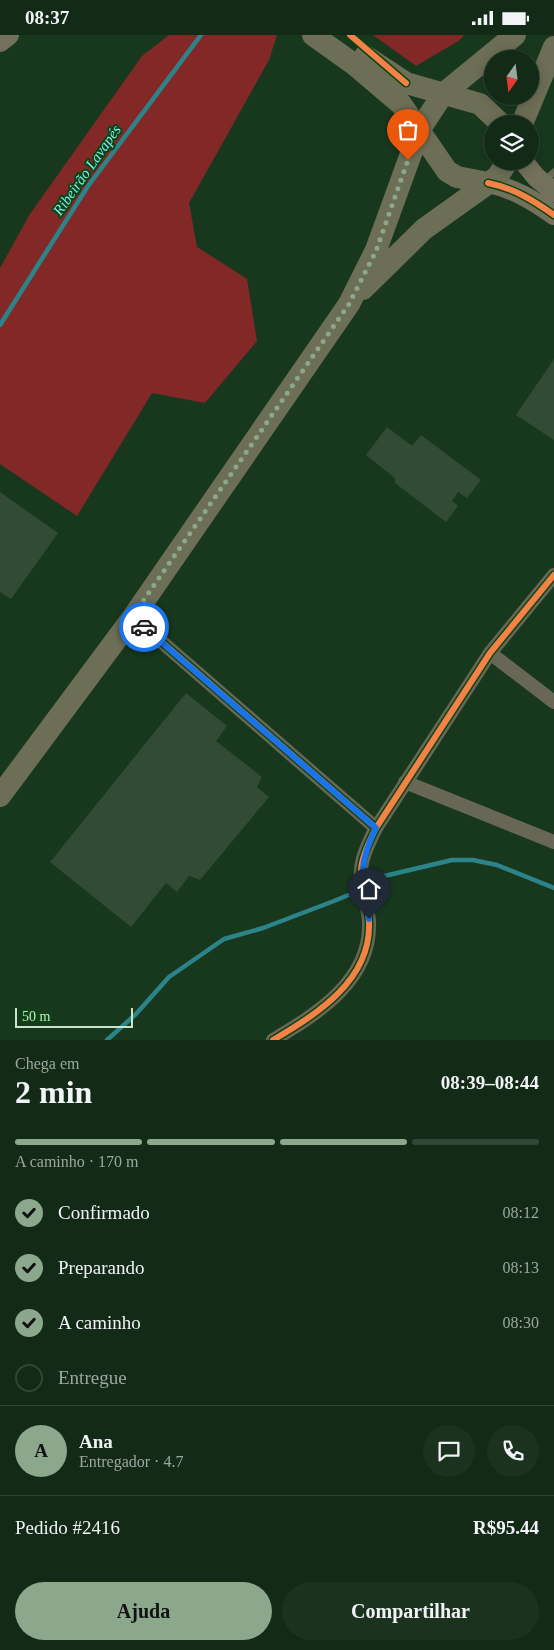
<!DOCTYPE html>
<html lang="pt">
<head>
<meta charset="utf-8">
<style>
	:root { --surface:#122a16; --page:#1b321f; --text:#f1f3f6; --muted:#9ca7a1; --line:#314635; --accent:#8ba88c }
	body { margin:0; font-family:Georgia,serif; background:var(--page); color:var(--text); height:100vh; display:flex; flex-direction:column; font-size:19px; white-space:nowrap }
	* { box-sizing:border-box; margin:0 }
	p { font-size:16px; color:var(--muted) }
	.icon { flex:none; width:28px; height:28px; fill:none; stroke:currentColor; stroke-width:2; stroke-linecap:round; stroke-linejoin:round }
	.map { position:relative; height:1005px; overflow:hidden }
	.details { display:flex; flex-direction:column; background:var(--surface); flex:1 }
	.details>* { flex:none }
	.needle { width:32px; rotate:194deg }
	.tools { position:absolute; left:484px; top:15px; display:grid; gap:10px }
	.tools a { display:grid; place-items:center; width:55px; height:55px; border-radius:50%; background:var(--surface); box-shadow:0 2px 12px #0003,0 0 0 1px var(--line); font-size:25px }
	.scale { position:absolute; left:15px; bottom:12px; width:118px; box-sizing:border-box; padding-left:5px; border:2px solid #c9e5c8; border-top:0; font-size:14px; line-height:18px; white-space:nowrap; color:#c9e5c8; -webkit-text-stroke:4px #0b4513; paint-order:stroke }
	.pin { position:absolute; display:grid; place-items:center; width:42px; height:42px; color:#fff; margin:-51px -21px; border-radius:50% 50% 50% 0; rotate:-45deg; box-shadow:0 0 5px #0007 }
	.pin .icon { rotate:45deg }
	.courier { position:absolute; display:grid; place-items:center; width:50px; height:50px; margin:-25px; border:4px solid #1a73e8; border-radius:50%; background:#fff; color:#222; box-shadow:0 1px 6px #0007 }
	.head em { font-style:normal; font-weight:600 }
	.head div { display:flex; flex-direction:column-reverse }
	.head { display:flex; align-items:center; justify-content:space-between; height:85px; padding:0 15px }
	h1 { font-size:32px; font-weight:600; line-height:38px }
	.bar { display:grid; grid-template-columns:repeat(4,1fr); gap:8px 5px; align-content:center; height:60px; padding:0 15px }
	.bar i { height:6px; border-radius:4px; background:var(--line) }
	.bar .selected { background:var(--accent) }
	.bar p { grid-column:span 4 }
	.line { display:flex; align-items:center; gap:12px; padding:0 15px; border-top:1px solid var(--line) }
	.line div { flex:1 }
	.round { display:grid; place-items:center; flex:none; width:52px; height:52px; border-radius:26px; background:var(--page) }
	ol { padding:0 15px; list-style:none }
	li { display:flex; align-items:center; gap:15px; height:55px }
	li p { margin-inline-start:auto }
	li .icon { padding:5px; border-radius:50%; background:var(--accent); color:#111; stroke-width:4 }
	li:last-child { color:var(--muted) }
	li i { width:28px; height:28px; border:2px solid var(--line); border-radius:50% }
	.primary-button { display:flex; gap:10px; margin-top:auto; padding:10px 15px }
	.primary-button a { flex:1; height:58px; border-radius:30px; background:var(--accent); color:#111; font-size:20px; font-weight:600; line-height:58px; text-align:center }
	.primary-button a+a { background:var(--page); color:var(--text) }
	.status { display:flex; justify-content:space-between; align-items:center; height:35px; padding:0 25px; background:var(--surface); direction:ltr }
	.status svg { height:14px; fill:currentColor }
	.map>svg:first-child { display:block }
	.green { fill:#822927 }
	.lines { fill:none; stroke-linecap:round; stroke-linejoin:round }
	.stream { stroke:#2c848b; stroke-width:4.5 }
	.building { fill:#324b35 }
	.lane { stroke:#686756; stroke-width:7 }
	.street { stroke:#686756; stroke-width:14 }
	.secondary { stroke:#73705c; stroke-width:20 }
	.primary { stroke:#6c6e56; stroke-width:22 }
	.cycleway-casing { stroke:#0b4513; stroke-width:9 }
	.cycleway { stroke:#f48246; stroke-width:6 }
	.done { stroke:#8ba88c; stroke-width:5; stroke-dasharray:0 9 }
	.route { stroke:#1a73e8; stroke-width:6 }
	.labels { text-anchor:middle; stroke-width:4; stroke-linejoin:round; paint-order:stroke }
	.water-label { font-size:15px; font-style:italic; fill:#7aebf7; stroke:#0b4513 }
</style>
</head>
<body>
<div class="status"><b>08:37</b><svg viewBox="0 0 49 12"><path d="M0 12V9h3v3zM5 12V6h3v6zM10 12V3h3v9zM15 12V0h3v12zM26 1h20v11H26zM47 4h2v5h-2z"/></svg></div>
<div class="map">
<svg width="554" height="1005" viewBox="0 0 554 1005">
	<rect width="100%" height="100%" fill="#18381d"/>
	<path class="green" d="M 169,0 L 277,0 L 269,25 L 189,168 L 197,212 L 247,244 L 257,306 L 205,368 L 152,358 L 77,481 L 0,429 L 0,233 L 30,179 L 142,21 Z
		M 373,0 L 464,0 L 460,5 L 416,31 Z"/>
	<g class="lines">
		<path class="stream" d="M 0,290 L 88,151 L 201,0
			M 107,1005 L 136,979 L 169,942 L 224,904 L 263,893 L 334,866 L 363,854 L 376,843 L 452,825 L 473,825 L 497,830 L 554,853"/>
	</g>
	<path class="building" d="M 554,324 L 554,405 L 516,380 Z
		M 387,392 L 412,411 L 421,400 L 481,445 L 467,463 L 458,457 L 452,466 L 458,471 L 446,487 L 395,448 L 395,443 L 366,420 Z
		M 0,457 L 58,498 L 11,564 L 0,557 Z
		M 186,658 L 227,691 L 216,706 L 262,742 L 257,752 L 269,762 L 200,845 L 189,841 L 177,857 L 166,848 L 131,892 L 50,827 Z"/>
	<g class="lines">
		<path class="lane" d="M 543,147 L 554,137"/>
		<path class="street" d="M 133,582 L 376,793
			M 490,618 L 554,667
			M 405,747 L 554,807
			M 273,1005 C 317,979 372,945 369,886 C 368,872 362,858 361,844 C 359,827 368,809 376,793 L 490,618 L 554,540"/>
		<path class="secondary" d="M 0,7 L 9,0
			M 523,126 L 536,142 L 554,157
			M 488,148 C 513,153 533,165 554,180"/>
		<path class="primary" d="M 313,0 L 355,30 L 401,69 L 447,136 L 457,142 L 488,148
			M 365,21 L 406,48 L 480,69 L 501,89
			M 522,89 L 554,12
			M 363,254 L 424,194 L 497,142 L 508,126
			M 0,761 L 133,582 L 349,269 L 376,215 L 420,94 L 443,59 L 515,0"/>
		<g class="cycleway-casing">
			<path id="cycleway" d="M 350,0 L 406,48
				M 488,148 C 513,153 533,165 554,180
				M 133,582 L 376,793
				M 273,1005 C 317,979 372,945 369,886 C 368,872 362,858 361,844 C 359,827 368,809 376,793 L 490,618 L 554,540"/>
		</g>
		<use href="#cycleway" class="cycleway"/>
	</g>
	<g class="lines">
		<path class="done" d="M 144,592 L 132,582 L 349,269 L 376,216 L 408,125"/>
		<path class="route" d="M 144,592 L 376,793 C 357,831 362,844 369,884"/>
	</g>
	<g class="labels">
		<g class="water-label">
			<text transform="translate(87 135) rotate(-55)" y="5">Ribeirão Lavapés</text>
		</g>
	</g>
</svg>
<div class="tools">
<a><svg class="needle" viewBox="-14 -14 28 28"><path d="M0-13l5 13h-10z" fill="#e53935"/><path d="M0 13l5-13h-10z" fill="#9ca7a1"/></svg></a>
<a><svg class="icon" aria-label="layers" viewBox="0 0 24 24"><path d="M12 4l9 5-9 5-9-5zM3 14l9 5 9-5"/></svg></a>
</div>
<div class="scale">50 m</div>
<div class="pin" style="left:408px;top:125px;background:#ea580c"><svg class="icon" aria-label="bag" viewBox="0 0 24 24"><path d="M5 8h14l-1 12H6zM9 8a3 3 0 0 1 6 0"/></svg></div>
<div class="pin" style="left:369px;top:884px;background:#1f2937"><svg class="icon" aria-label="home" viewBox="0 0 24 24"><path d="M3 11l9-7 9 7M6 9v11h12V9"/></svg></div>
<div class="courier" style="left:144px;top:592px"><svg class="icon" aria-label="car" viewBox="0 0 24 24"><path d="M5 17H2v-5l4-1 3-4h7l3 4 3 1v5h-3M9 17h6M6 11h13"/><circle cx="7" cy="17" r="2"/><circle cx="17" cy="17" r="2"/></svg></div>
</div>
<section class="details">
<div class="head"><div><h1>2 min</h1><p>Chega em</p></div><em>08:39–08:44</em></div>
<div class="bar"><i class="selected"></i><i class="selected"></i><i class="selected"></i><i></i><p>A caminho · 170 m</p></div>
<ol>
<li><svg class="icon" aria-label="check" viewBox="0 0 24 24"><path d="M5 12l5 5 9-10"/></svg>Confirmado<p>08:12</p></li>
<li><svg class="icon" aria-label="check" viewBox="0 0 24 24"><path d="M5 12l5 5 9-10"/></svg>Preparando<p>08:13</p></li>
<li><svg class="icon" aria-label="check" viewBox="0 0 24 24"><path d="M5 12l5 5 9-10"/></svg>A caminho<p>08:30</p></li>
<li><i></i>Entregue</li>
</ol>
<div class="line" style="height:90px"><b class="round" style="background:var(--accent);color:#111">A</b><div><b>Ana</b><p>Entregador · 4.7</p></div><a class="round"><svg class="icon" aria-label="chat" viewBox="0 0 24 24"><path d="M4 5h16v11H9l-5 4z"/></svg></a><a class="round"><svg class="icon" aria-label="phone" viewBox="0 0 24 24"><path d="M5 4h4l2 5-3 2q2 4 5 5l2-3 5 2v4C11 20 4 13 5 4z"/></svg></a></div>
<div class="line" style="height:65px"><div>Pedido #2416</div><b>R$95.44</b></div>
<div class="primary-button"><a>Ajuda</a><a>Compartilhar</a></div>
</section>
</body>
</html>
